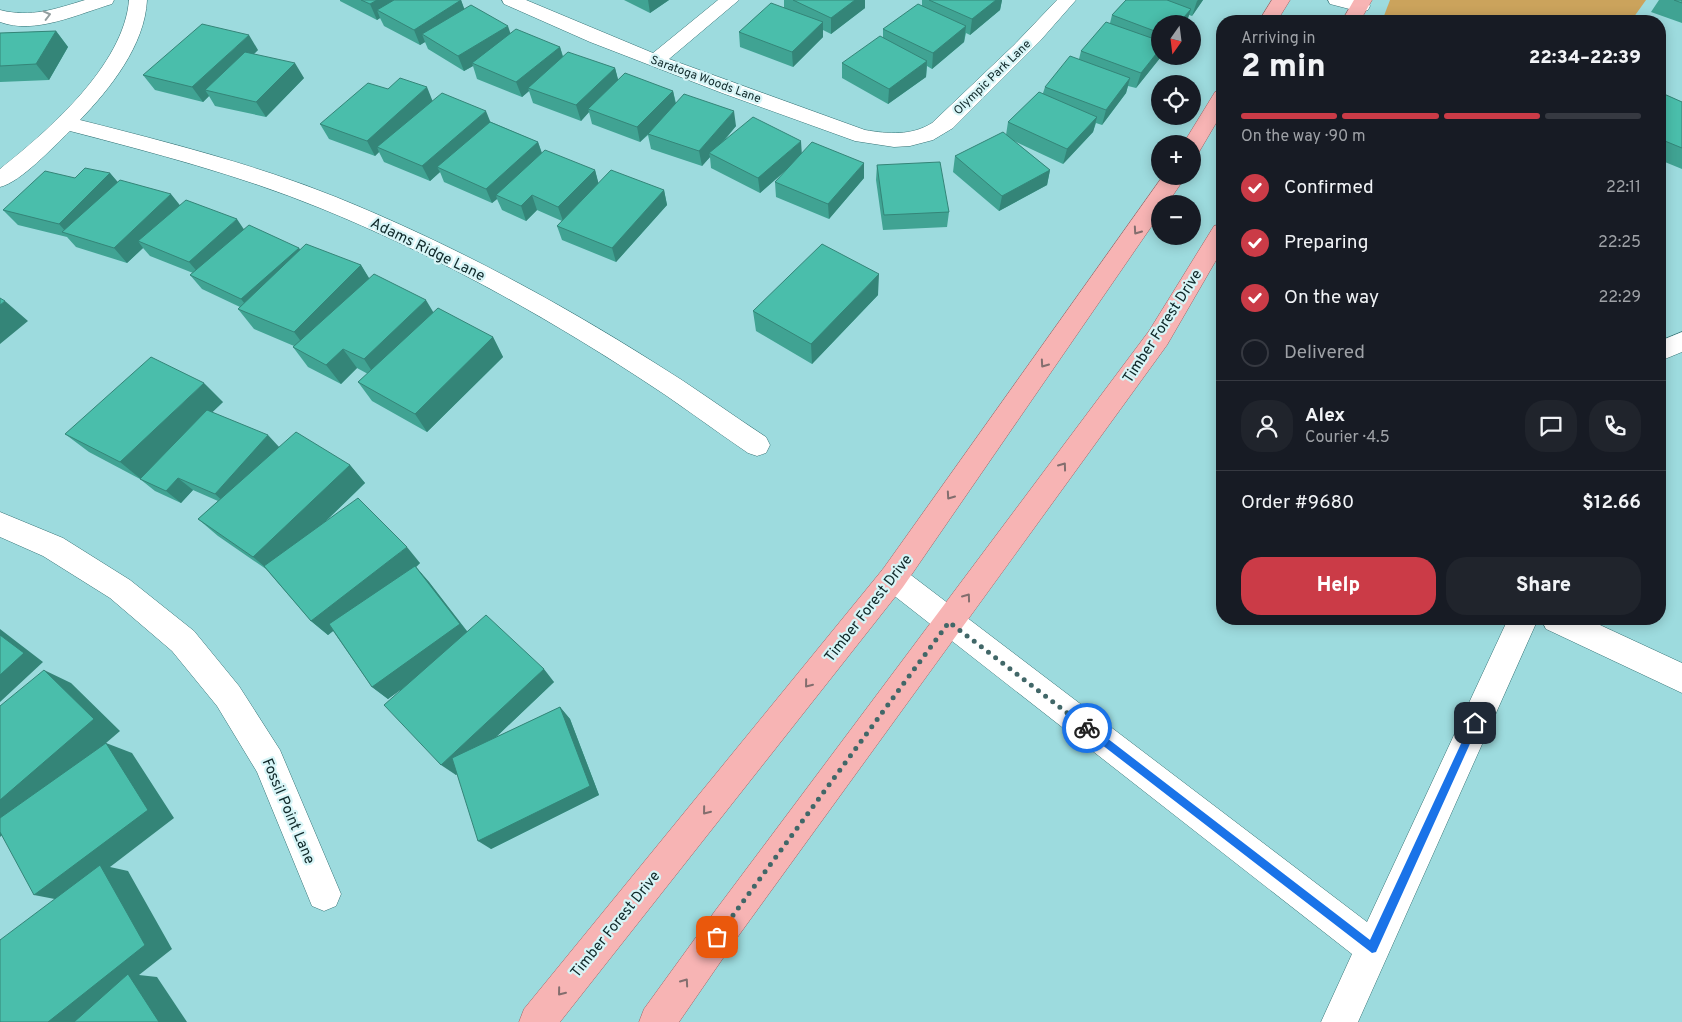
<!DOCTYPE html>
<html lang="en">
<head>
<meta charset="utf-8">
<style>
	:root { --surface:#171b24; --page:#20242c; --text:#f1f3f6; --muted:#9ea1a6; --line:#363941; --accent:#cb3b47 }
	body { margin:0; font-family:Overpass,sans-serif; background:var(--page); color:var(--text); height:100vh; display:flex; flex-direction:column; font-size:19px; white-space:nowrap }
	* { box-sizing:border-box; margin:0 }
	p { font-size:16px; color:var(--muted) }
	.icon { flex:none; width:28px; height:28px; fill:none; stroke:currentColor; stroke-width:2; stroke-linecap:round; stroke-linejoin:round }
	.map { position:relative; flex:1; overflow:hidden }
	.side { position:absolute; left:1216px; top:15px; width:450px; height:610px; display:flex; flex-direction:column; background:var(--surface); border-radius:20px; box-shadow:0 2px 12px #0003 }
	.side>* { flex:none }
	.needle { width:32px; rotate:194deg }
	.buttons { position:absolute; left:1151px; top:15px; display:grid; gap:10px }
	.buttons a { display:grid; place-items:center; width:50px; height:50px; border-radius:50%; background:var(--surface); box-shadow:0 2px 12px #0003; font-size:25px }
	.pin { position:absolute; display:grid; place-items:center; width:42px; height:42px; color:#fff; margin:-21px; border-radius:10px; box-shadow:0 2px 8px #0006 }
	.courier { position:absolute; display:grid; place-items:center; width:50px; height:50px; margin:-25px; border:4px solid #1a73e8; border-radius:50%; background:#fff; color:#222; box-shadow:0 1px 6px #0007 }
	.headline em { font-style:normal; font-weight:800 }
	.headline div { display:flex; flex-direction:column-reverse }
	.headline { display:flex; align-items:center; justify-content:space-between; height:85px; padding:0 25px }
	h1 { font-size:32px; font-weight:800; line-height:38px }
	.bar { display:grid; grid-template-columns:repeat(4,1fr); gap:8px 5px; align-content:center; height:60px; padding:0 25px }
	.bar i { height:6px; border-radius:4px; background:var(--line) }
	.bar .active { background:var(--accent) }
	.bar p { grid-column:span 4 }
	.line { display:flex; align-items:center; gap:12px; padding:0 25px; border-top:1px solid var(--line) }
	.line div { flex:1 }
	.round { display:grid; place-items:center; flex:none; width:52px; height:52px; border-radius:20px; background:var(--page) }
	ol { padding:0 25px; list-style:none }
	li { display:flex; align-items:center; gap:15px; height:55px }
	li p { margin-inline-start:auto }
	li .icon { padding:5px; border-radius:50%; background:var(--accent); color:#fff; stroke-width:4 }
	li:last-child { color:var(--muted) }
	li i { width:28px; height:28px; border:2px solid var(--line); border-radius:50% }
	.cta { display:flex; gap:10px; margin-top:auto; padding:10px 25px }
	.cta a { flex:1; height:58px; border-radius:20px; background:var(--accent); color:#fff; font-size:20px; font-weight:800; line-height:58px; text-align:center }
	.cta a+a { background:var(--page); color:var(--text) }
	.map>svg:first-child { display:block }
	.green { fill:#cba35c }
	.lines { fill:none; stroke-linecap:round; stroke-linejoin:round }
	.minor-casing { stroke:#367376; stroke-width:1 }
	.major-casing { stroke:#a26263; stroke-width:1 }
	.minor { fill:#fff; fill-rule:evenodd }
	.major { fill:#f7b4b4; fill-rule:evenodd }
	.wall { fill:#40a393 }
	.shaded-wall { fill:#348578 }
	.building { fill:#4abeab; stroke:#348578 }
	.oneway { stroke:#939e9f }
	.oneway2 { stroke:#836e6e }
	.route { fill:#1a73e8 }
	.done { stroke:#416768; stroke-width:5; stroke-dasharray:0 9 }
	.labels { text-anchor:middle; stroke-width:4.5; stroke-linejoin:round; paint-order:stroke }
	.far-street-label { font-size:12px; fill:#0f2829; stroke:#d7f5f7 }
	.street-label { font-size:15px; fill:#0f2829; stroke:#d7f5f7 }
</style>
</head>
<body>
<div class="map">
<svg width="1682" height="1022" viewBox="0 0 1682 1022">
	<rect width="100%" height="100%" fill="#9ddbde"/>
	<path class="green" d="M 1390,0 L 1646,0 L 1631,21 L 1382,21 Z"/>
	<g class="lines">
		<g class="minor-casing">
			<path id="minor" d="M 85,0 L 114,0 L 112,4 C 78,14 35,35 0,22 L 0,10 C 31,18 55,9 85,0 Z
				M 129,0 L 147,0 C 145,45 110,89 80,120 C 167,142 254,164 336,197 C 447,242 554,299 655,363 C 693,386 729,413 766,437 L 770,445 L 766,453 L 757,456 L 748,453 C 711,428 676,401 638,377 C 538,312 431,253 320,208 C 239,175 154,153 70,131 C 53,147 21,182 0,187 L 0,169 C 48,131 124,65 129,0 Z
				M 502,0 L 526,0 L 653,53 L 718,0 L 739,0 L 669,59 L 865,130 C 889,134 911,136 932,123 L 1014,45 L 1057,0 L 1076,0 L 1040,41 L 953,128 L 933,140 L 910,146 L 894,147 L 855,141 L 722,93 L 590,42 L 504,4 Z
				M 1328,0 L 1359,0 L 1368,2 L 1370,6 L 1368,10 L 1361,12 L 1330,4 Z
				M 1682,332 L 1682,352 L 1660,361 L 1660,341 Z
				M 0,512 L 63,538 L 130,580 L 194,631 L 239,686 L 280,750 L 341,894 L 336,906 L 324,911 L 312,906 L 257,772 L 217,706 L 172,651 L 110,598 L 43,556 L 0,537 Z
				M 893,565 L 903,569 L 1367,922 L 1508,619 L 1538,619 L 1358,1022 L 1321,1022 L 1352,954 L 883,587 L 879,578 L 883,569 Z
				M 1541,619 L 1587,619 L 1682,663 L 1682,693 L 1546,629 Z"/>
		</g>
		<g class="major-casing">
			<path id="major" d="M 1272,0 L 1290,0 L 1277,21 L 1259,21 Z
				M 1354,0 L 1372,0 L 1360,21 L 1342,21 Z
				M 1222,90 L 1222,113 L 1199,152 L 1192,154 L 1192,144 L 1183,144 L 1215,92 Z
				M 1163,176 L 1186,176 L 1167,204 L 1160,204 L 1160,214 L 903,587 L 560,1022 L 519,1022 L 524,1009 L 883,569 Z
				M 1222,224 L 1222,250 L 1167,345 L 739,935 L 679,1022 L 639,1022 L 644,1009 L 715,911 L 1149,331 L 1214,226 Z"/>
		</g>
		<use href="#minor" class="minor"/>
		<use href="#major" class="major"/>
	</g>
	<path class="wall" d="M 340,0 L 461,0 L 464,9 L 510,33 L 560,47 L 563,56 L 615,68 L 618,80 L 673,91 L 676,103 L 736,126 L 724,141 L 801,154 L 864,178 L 829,219 L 776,197 L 775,182 L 792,165 L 760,193 L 711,168 L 710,157 L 702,166 L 651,149 L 648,135 L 640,142 L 592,124 L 589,112 L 581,121 L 533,103 L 529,91 L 522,97 L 477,79 L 473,66 L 464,71 L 428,49 L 425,42 L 420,45 L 384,26 L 380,18 L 377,20 L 340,1 Z
		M 624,0 L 669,0 L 650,13 Z
		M 784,0 L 865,0 L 865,8 L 831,34 L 823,30 L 823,37 L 793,67 L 740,47 L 739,32 L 784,8 Z
		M 922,0 L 1002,0 L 1000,10 L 970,35 L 966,33 L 964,42 L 932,69 L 927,66 L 926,77 L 888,104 L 842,78 L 842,63 L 883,38 L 883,29 L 922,6 Z
		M 1126,0 L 1203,0 L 1192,16 L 1189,15 L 1186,24 L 1160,24 L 1160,58 L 1136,88 L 1128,86 L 1126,93 L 1102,125 L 1096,123 L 1093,132 L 1063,164 L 1014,141 L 1050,170 L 1047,185 L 999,211 L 953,172 L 955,156 L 1006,135 L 1008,122 L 1043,93 L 1045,87 L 1079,59 L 1081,51 L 1110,23 L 1112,15 Z
		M 1659,0 L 1682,0 L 1682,23 L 1651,12 Z
		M 56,31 L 68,47 L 49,80 L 0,82 L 0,33 Z
		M 258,50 L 254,54 L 304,78 L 266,117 L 215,106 L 209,96 L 203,102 L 155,90 L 143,75 Z
		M 388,89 L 433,101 L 491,122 L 538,142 L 542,153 L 595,170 L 598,183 L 664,190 L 667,205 L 616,262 L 562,240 L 557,226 L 562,221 L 537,210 L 526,221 L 502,210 L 497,199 L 492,203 L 444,182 L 440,172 L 430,181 L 384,162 L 379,152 L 375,156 L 329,139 L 320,124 Z
		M 1664,94 L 1682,102 L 1682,169 L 1660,160 L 1660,99 Z
		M 877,165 L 949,212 L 947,227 L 883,230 L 876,180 Z
		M 110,173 L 117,182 L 244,229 L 299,248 L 300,250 L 361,265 L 369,279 L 434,313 L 493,337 L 503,357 L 427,432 L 372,401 L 358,382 L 368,374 L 357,368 L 341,384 L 308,367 L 293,347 L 294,346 L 254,329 L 238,309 L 240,307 L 202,289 L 190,275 L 193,273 L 150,256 L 143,248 L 127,263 L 76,247 L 67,237 L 18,225 L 3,210 L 75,178 Z
		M 878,295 L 812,364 L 756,331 L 753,311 Z
		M 223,402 L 212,412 L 279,447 L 350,465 L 365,483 L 322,525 L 420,563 L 416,567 L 429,582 L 467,631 L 554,682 L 495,738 L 560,707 L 570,719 L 599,795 L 491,849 L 457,774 L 456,775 L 400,690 L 388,699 L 372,687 L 333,631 L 328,635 L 311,621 L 266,569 L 218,536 L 198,519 L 218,501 L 193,490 L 181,503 L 155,491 L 140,479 L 89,452 L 65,434 Z"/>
	<path class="shaded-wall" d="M 377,0 L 409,0 L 377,10 L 380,18 L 377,20 L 370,4 Z
		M 461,0 L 467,16 L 422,34 L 425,42 L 420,45 L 414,30 Z
		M 648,0 L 669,0 L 650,13 Z
		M 855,0 L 865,0 L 865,8 L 831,34 L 831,18 Z
		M 996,0 L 1002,0 L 1000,10 L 970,35 L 972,19 Z
		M 1198,0 L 1203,0 L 1192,16 L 1197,1 Z
		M 1191,9 L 1186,24 L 1178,24 Z
		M 823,22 L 823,37 L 793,67 L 792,52 Z
		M 508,26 L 513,41 L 472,63 L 473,66 L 464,71 L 458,56 Z
		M 966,26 L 964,42 L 932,69 L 933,53 Z
		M 56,31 L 68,47 L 49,80 L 36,64 Z
		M 249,35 L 258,50 L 213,92 L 205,90 L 209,96 L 203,102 L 192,87 Z
		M 560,47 L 564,62 L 528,88 L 529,91 L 522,97 L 516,82 Z
		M 1160,49 L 1160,58 L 1136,88 L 1141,73 Z
		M 927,61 L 926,77 L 888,104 L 889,89 Z
		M 295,63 L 304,78 L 266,117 L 256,102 Z
		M 615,68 L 619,83 L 588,109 L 589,112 L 581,121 L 576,105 Z
		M 1130,78 L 1126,93 L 1102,125 L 1106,110 Z
		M 427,87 L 433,102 L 377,147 L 379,152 L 375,156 L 367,141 Z
		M 673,91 L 676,106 L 640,142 L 637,127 Z
		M 486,111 L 492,126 L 437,167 L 440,172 L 430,181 L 422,166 Z
		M 734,111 L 736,126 L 712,154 L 709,153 L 710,157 L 702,166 L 699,151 Z
		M 1097,117 L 1093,132 L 1063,164 L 1067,149 Z
		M 801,141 L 802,156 L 760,193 L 758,178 Z
		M 538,142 L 543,157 L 496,195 L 497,199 L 492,203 L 486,189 Z
		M 864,163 L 864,178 L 829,219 L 828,204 Z
		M 595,170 L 599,185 L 563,221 L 558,207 Z
		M 1050,170 L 1047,185 L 999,211 L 1002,196 Z
		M 110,173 L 123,188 L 68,234 L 59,224 Z
		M 664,190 L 667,205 L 616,262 L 612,248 Z
		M 171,194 L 183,209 L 138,241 L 143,248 L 127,263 L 114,248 Z
		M 532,195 L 537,210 L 526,221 L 521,206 Z
		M 237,219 L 247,234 L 201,276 L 189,262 Z
		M 299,248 L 309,262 L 252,313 L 241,299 Z
		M 361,265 L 374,286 L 309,352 L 294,332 Z
		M 879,274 L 878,295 L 812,364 L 811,344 Z
		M 426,300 L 438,320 L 377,379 L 364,359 Z
		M 5,301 L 28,321 L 0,344 L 0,305 Z
		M 493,337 L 503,357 L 427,432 L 415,414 Z
		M 343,349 L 357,368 L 341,384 L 326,365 Z
		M 204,383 L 223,402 L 142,480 L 120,462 Z
		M 268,435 L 280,448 L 228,506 L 215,494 Z
		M 350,465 L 365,483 L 272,573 L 253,557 Z
		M 178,478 L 193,490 L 181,503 L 166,491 Z
		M 407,547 L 420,563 L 416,567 L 429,582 L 472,638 L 388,699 L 372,687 L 415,567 L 328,635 L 311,621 Z
		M 0,629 L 43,662 L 0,702 Z
		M 544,669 L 554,682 L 456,775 L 441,765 Z
		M 44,670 L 71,683 L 120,731 L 106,743 L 132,753 L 174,818 L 110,867 L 128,871 L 172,949 L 139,975 L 157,977 L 187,1022 L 48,1022 L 65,901 L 34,895 L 106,743 L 0,837 L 0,800 Z
		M 560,707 L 570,719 L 599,795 L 491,849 L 478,841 Z"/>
	<path class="building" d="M 361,0 L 377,0 L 370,4 Z
		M 394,0 L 461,0 L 414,30 L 377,10 Z
		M 793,0 L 855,0 L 831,18 Z
		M 929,0 L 996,0 L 972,19 Z
		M 1126,0 L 1167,0 L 1191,9 L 1178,24 L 1160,24 L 1160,33 L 1112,15 Z
		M 1674,0 L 1682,0 L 1682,3 Z
		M 771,3 L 823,22 L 792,52 L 739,32 Z
		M 918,4 L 966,26 L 933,53 L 883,29 Z
		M 471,5 L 508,26 L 458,56 L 422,34 Z
		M 1106,22 L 1160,41 L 1160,49 L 1141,73 L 1081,51 Z
		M 202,24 L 249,35 L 192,87 L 143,75 Z
		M 516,29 L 560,47 L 516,82 L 472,63 Z
		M 56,31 L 36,64 L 0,66 L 0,33 Z
		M 880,36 L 927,61 L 889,89 L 842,63 Z
		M 245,52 L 295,63 L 256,102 L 205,90 Z
		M 568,52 L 615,68 L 576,105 L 528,88 Z
		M 1070,56 L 1130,78 L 1106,110 L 1045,87 Z
		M 625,73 L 673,91 L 637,127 L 588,109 Z
		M 400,78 L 427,87 L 367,141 L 320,124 L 368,83 L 388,89 Z
		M 1039,92 L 1097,117 L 1067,149 L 1008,122 Z
		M 442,93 L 486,111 L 422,166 L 377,147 Z
		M 684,94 L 734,111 L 699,151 L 648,134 Z
		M 1664,94 L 1682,102 L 1682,148 L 1660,139 L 1660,100 Z
		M 753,117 L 801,141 L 758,178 L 709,153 Z
		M 490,122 L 538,142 L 486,189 L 437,167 Z
		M 1003,132 L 1050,170 L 1002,196 L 955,156 Z
		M 812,142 L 864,163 L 828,204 L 775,182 Z
		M 545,150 L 595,170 L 558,207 L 532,195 L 521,206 L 496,195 Z
		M 940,162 L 949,212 L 884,215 L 877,165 Z
		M 85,168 L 110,173 L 59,224 L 3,210 L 45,171 L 75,178 Z
		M 611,170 L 664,190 L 612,248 L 557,226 Z
		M 120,180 L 171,194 L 114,248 L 62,232 Z
		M 186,200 L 237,219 L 189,262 L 138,241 Z
		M 249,225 L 299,248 L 241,299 L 190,275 Z
		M 306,244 L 361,265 L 294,332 L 238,309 Z
		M 822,244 L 879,274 L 811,344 L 753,311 Z
		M 374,274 L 426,300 L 364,359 L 343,349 L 326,365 L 293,347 Z
		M 0,298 L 5,301 L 0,305 Z
		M 438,308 L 493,337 L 415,414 L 358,382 Z
		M 151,357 L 204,383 L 120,462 L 65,434 Z
		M 207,410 L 268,435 L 215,494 L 178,478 L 166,491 L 140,479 Z
		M 296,432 L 350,465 L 253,557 L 198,519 Z
		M 358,498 L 407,547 L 311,621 L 264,566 Z
		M 415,566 L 460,624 L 372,687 L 329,624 Z
		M 486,615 L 544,669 L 441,765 L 384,705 Z
		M 0,635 L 24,653 L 0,675 Z
		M 44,670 L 94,719 L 0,800 L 0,706 Z
		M 560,707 L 590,786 L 478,841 L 452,758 Z
		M 106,743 L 148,810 L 34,895 L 0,832 L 0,818 Z
		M 100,865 L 145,945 L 48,1022 L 0,1022 L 0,940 Z
		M 128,974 L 159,1022 L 74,1022 Z"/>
	<defs><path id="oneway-chevron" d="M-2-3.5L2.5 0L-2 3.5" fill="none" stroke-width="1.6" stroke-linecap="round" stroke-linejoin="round" transform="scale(1.25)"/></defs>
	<use class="oneway" href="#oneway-chevron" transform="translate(47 15) rotate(-14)"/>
	<g class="oneway2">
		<use href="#oneway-chevron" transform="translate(1137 231) rotate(125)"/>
		<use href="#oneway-chevron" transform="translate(1044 364) rotate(125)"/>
		<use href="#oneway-chevron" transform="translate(1063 466) rotate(-54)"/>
		<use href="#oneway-chevron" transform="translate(950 496) rotate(125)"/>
		<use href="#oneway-chevron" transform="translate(967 597) rotate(-54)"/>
		<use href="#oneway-chevron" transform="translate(808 684) rotate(129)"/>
		<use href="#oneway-chevron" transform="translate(706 811) rotate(129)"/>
		<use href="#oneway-chevron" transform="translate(685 982) rotate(-55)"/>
		<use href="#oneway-chevron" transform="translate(561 992) rotate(129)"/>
	</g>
	<path class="route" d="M 1475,718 L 1480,723 L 1478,726 L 1376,952 L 1372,953 L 1084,731 L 1083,728 L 1087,724 L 1090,725 L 1370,940 L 1472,720 Z"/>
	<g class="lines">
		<path class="done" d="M 717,937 L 949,622 L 1087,728"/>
	</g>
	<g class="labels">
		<g class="far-street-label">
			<text transform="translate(992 77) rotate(-44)" y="4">Olympic Park Lane</text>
			<text transform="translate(706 79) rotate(20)" y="4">Saratoga Woods Lane</text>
		</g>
		<g class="street-label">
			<text transform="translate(428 249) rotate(26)" y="5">Adams Ridge Lane</text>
			<text transform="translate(1162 326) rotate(-57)" y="5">Timber Forest Drive</text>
			<text transform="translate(868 608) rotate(-52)" y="5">Timber Forest Drive</text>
			<text transform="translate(289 811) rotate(67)" y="5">Fossil Point Lane</text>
			<text transform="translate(615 924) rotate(-51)" y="5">Timber Forest Drive</text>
		</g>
	</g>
</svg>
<div class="buttons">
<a><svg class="needle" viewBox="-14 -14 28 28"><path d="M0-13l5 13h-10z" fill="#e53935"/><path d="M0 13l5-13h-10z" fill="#9ea1a6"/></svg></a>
<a><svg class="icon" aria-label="locate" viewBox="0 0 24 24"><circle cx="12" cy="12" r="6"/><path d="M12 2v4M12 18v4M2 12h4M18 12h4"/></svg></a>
<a>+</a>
<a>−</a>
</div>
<div class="pin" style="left:717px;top:937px;background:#ea580c"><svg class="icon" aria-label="bag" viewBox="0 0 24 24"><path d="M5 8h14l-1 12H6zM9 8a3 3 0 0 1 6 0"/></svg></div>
<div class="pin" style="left:1475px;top:723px;background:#1f2937"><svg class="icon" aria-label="home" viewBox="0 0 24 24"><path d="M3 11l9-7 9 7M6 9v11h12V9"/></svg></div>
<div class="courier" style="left:1087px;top:728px"><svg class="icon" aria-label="bike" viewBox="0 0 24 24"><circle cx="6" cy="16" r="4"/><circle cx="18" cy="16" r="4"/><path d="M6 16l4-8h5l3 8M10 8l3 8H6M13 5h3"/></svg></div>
<section class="side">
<div class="headline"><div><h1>2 min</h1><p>Arriving in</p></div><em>22:34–22:39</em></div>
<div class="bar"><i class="active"></i><i class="active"></i><i class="active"></i><i></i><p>On the way · 90 m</p></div>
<ol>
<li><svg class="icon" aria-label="check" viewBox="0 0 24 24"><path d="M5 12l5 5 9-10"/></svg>Confirmed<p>22:11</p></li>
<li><svg class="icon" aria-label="check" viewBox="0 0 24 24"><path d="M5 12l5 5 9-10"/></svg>Preparing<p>22:25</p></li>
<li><svg class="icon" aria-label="check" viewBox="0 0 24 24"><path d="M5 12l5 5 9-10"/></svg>On the way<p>22:29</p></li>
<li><i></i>Delivered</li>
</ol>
<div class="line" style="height:90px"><a class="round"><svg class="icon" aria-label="person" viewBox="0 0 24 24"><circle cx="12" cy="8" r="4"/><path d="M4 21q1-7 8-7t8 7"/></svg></a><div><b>Alex</b><p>Courier · 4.5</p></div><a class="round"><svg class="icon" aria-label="chat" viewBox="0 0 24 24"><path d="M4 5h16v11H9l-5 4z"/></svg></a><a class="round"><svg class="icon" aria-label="phone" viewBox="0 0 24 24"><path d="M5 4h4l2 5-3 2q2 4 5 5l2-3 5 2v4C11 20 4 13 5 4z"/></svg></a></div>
<div class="line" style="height:65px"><div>Order #9680</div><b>$12.66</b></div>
<div class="cta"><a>Help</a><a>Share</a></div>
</section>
</div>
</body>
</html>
